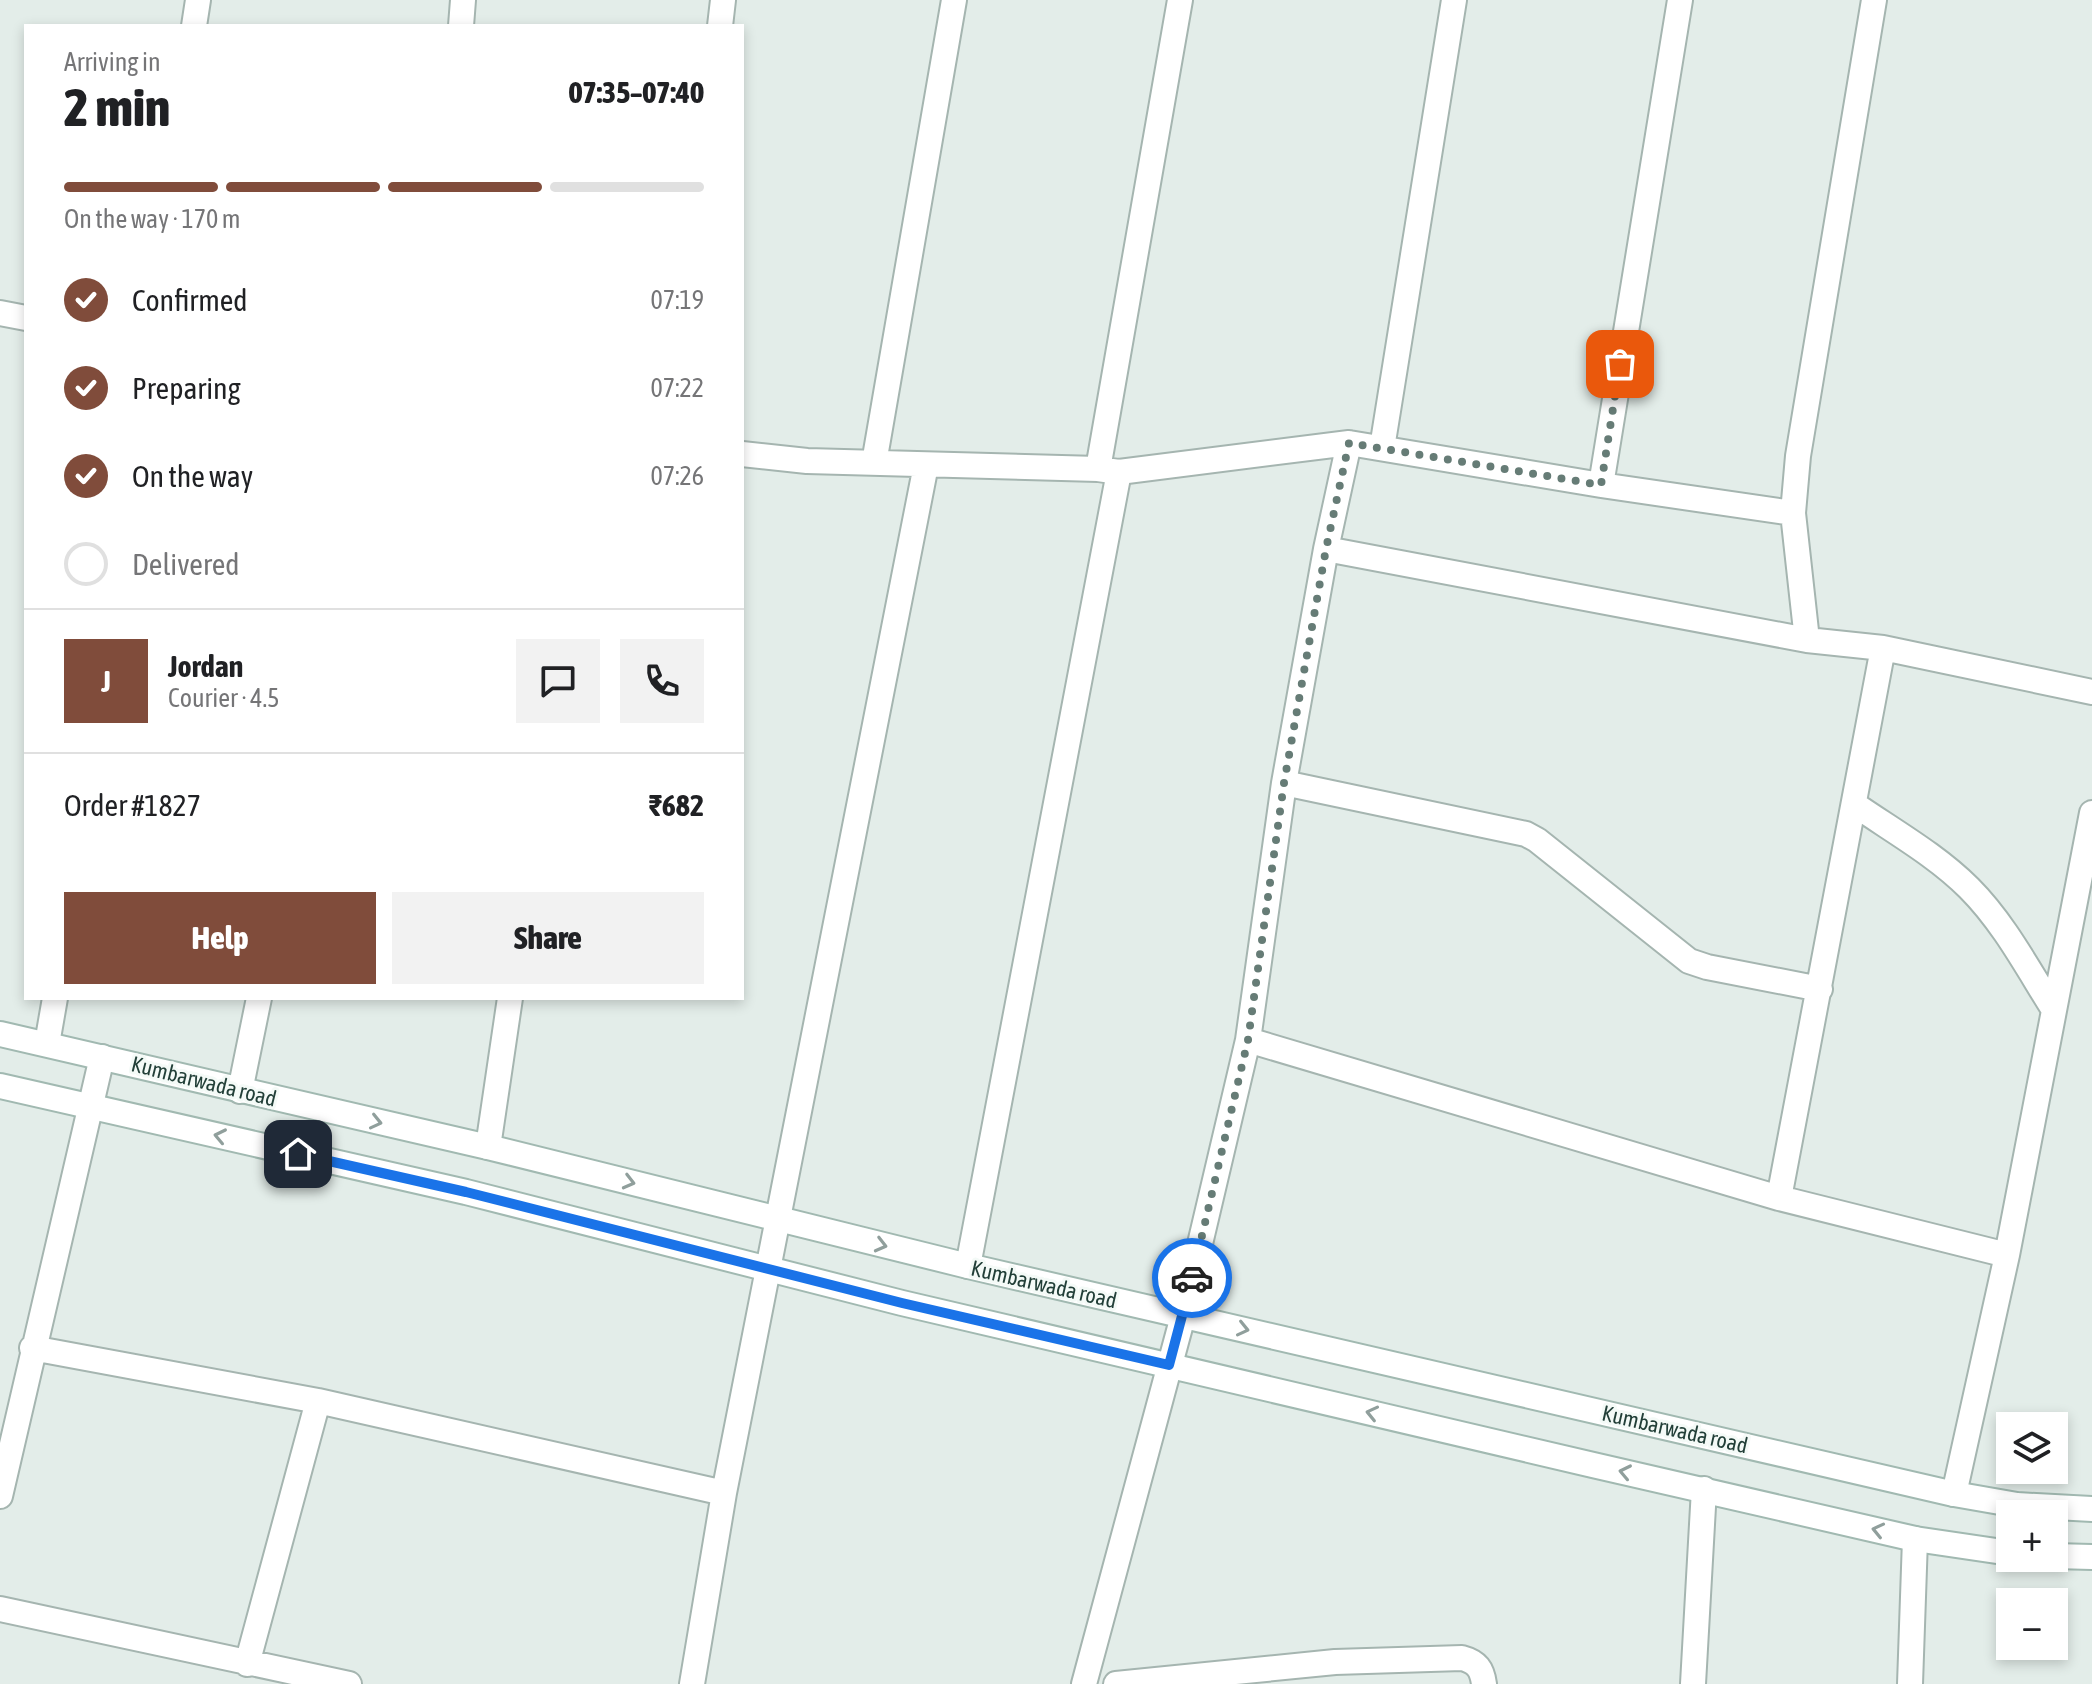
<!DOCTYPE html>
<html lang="en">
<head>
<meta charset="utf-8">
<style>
	:root { --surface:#fff; --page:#f2f2f2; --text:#202124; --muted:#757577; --line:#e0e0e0; --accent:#804c3b }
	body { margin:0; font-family:"Asap Condensed",sans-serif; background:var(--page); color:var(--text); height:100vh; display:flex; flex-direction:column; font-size:30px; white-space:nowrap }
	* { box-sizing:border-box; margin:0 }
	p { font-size:26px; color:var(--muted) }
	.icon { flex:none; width:44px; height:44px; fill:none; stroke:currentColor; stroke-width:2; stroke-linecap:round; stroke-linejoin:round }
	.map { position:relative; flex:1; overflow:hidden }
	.panel { position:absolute; left:24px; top:24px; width:720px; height:976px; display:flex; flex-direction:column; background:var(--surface); border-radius:0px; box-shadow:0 4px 12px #0003 }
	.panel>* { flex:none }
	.fabs { position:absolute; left:1996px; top:1412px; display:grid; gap:16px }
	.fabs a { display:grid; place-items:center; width:72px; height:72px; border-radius:0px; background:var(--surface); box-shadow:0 4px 12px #0003; font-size:40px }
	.pin { position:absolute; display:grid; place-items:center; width:68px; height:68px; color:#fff; margin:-34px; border-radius:16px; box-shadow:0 4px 12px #0006 }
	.courier { position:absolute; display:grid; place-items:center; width:80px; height:80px; margin:-40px; border:6px solid #1a73e8; border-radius:50%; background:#fff; color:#222; box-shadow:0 2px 10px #0007 }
	.overview em { font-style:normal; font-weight:800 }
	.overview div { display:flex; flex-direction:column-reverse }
	.overview { display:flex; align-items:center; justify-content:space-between; height:136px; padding:0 40px }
	h1 { font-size:52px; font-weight:800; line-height:60px }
	.bar { display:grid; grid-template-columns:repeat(4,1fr); gap:12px 8px; align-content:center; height:96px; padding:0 40px }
	.bar i { height:10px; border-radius:6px; background:var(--line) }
	.bar .selected { background:var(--accent) }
	.bar p { grid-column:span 4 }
	.line { display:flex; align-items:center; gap:20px; padding:0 40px; border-top:2px solid var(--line) }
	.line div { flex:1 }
	.round { display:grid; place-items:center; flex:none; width:84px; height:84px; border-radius:0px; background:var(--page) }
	ol { padding:0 40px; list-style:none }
	li { display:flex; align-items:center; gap:24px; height:88px }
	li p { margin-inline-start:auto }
	li .icon { padding:8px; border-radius:50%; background:var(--accent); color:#fff; stroke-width:4 }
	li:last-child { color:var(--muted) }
	li i { width:44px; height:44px; border:4px solid var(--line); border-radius:50% }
	.button { display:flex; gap:16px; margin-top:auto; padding:16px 40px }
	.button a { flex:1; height:92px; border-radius:0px; background:var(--accent); color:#fff; font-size:32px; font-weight:800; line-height:92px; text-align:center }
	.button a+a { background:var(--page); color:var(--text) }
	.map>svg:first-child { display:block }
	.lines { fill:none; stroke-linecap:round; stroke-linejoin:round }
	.street-casing { stroke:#a5b5b0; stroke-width:28 }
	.secondary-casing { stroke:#a1b9b1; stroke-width:28 }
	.street { stroke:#fff; stroke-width:24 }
	.secondary { stroke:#fff; stroke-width:24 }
	.oneway { stroke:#909f9c }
	.done { stroke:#667c76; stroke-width:8; stroke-dasharray:0 14.4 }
	.route { stroke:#1a73e8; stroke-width:10 }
	.labels { text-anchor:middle; stroke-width:6; stroke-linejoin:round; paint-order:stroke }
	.street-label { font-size:22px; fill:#223f38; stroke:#f4faf7 }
</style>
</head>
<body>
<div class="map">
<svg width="2092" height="1684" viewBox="0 0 2092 1684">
	<rect width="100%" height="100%" fill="#e3ede9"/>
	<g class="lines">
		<g class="street-casing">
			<path id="street" d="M 194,26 L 198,0
				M 461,26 L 463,0
				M 720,26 L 723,0
				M 0,313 L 26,318
				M 1382,448 L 1454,0
				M 742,454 L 807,461 L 1098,469 L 1119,472 L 1349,443 L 1601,485 L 1793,513
				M 874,463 L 954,0
				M 1098,469 L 1180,0
				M 1601,485 L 1680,0
				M 1326,549 L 1807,640 L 1883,648 L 2092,692
				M 1807,640 L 1793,513 L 1798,456 L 1874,0
				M 1284,783 L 1526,834 L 1537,840 L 1689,961 L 1707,967 L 1820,989
				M 1854,804 C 1893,831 1936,855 1969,888 C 2004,923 2028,969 2054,1010
				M 1248,1040 L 1779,1198 L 2007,1255
				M 47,1044 L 55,998
				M 240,1091 L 259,998
				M 488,1147 L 510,998
				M 1779,1198 L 1883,648
				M 968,1266 L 1119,472
				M 32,1348 L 318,1401 L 724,1493
				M 1954,1494 L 2007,1255 L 2092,813
				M 0,1496 L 102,1057
				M 0,1609 L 349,1684
				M 247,1664 L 318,1401
				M 692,1684 L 724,1493 L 926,465
				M 1084,1684 L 1183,1316 L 1248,1040 L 1284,783 L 1326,549 L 1349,443
				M 1116,1684 L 1335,1662 L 1462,1658 C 1477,1662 1482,1669 1484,1684
				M 1693,1684 L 1704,1489
				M 1910,1684 L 1915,1539"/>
		</g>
		<g class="secondary-casing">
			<path id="secondary" d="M 0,1034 L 488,1147 L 968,1266 L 1954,1494 L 2017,1505 L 2092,1509
				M 0,1086 L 466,1192 L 902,1303 L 1593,1465 L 1915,1539 L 2010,1553
				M 2054,1556 L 2092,1557"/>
		</g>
		<use href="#street" class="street"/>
		<use href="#secondary" class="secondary"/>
	</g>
	<defs><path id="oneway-chevron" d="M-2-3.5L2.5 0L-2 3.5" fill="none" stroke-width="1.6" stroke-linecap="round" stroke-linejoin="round" transform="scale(2)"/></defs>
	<g class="oneway">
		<use href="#oneway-chevron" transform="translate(376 1122) rotate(13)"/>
		<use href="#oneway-chevron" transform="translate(220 1136) rotate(-168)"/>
		<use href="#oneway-chevron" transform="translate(629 1182) rotate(14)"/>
		<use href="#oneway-chevron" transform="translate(881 1245) rotate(14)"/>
		<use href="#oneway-chevron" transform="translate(1243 1329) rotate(13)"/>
		<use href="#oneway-chevron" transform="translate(1372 1413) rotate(-167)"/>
		<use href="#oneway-chevron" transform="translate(1625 1472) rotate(-168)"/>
		<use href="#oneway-chevron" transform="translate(1878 1530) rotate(-167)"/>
	</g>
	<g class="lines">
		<path class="done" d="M 1192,1278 L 1248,1040 L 1284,783 L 1326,549 L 1349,443 L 1601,485 L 1620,364"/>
		<path class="route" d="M 298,1154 L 466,1192 L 902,1303 L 1169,1365 L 1192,1278"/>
	</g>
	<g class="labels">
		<g class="street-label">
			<text transform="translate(204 1081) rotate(14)" y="8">Kumbarwada road</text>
			<text transform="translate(1044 1284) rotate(13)" y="8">Kumbarwada road</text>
			<text transform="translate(1675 1429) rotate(13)" y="8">Kumbarwada road</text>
		</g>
	</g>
</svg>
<div class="fabs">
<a><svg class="icon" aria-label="layers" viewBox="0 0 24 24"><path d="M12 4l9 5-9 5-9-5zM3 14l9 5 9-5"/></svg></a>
<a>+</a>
<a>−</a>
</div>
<div class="pin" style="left:1620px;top:364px;background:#ea580c"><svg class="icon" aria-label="bag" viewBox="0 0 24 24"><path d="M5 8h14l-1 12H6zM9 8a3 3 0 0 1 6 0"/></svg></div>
<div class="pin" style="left:298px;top:1154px;background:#1f2937"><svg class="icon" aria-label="home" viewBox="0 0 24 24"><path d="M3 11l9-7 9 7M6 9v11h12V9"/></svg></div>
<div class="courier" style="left:1192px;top:1278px"><svg class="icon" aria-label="car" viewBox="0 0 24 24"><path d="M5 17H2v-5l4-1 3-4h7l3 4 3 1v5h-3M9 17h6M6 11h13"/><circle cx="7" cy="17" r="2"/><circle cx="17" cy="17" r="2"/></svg></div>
<section class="panel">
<div class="overview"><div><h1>2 min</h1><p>Arriving in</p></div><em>07:35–07:40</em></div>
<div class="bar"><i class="selected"></i><i class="selected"></i><i class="selected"></i><i></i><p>On the way · 170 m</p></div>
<ol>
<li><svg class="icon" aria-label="check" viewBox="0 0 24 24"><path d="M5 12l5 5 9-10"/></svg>Confirmed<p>07:19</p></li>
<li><svg class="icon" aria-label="check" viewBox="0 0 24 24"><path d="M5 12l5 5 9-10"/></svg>Preparing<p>07:22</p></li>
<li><svg class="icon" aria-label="check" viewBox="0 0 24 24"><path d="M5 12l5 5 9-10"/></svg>On the way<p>07:26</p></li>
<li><i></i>Delivered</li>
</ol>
<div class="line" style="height:144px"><b class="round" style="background:var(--accent);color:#fff">J</b><div><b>Jordan</b><p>Courier · 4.5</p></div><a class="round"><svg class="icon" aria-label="chat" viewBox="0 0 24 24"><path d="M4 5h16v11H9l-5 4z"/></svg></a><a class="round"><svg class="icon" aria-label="phone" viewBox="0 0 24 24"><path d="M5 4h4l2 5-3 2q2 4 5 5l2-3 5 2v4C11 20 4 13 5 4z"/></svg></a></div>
<div class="line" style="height:104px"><div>Order #1827</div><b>₹682</b></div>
<div class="button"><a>Help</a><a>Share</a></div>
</section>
</div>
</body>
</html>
